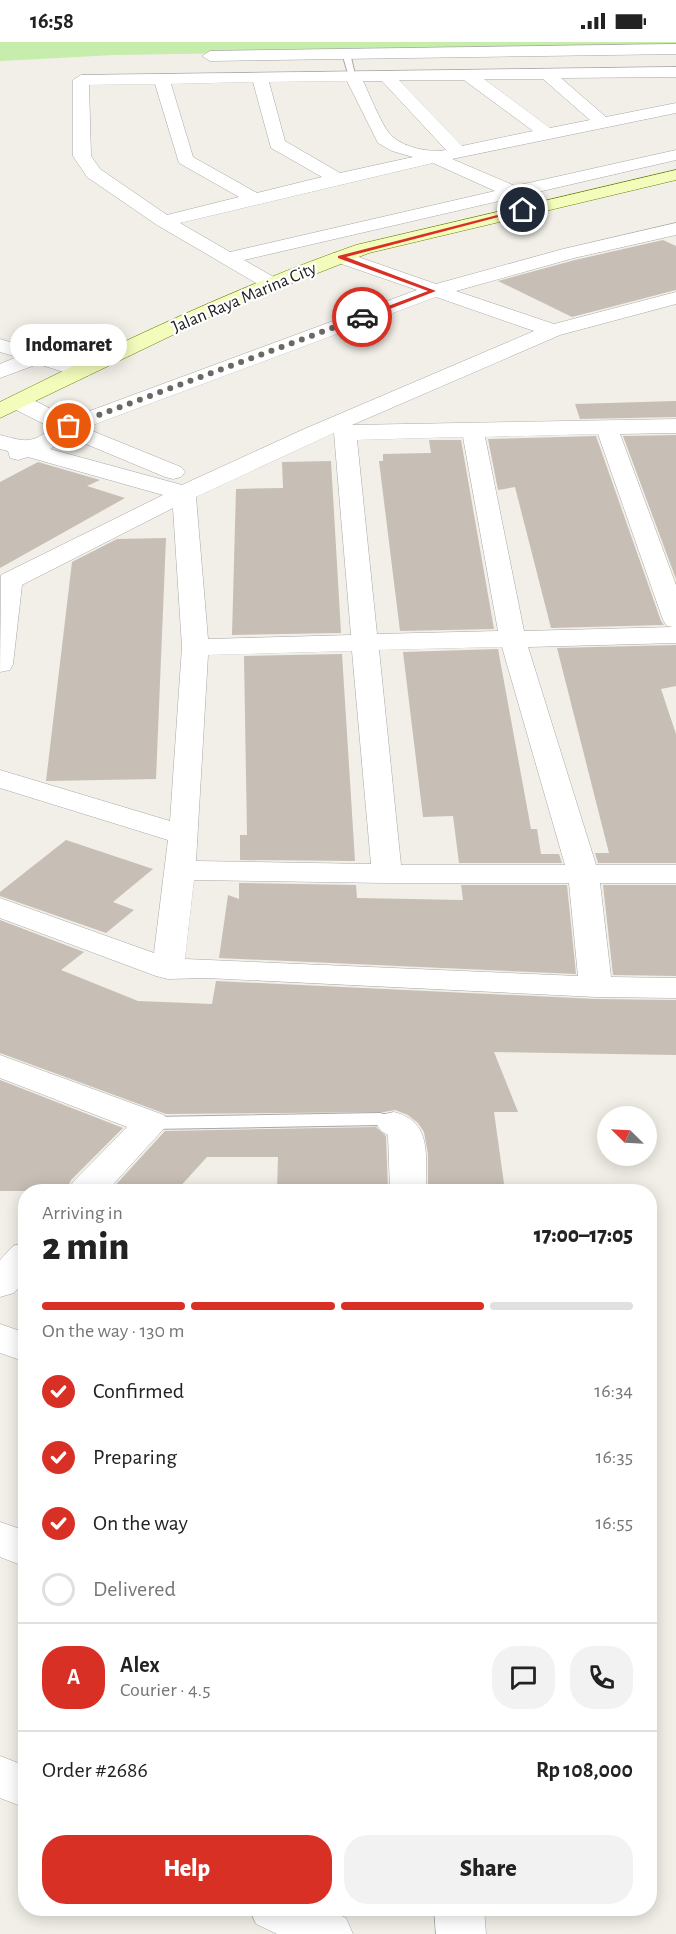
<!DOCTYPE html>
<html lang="en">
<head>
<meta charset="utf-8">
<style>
	:root { --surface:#fff; --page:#f2f2f2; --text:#222; --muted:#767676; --line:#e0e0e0; --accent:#d93025 }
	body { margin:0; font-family:"Alegreya Sans",sans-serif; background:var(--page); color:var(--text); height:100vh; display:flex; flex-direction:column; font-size:22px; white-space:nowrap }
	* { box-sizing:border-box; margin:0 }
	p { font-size:20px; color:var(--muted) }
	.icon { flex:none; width:33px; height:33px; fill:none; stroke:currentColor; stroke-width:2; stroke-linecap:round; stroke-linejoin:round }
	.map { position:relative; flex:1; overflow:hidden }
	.details { position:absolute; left:18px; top:1142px; width:639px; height:732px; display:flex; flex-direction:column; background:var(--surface); border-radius:24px; box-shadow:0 3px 15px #0003 }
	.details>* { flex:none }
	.needle { width:39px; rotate:294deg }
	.buttons { position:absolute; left:597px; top:1064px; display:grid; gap:12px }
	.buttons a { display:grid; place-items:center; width:60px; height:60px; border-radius:50%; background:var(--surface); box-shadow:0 3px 15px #0003; font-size:30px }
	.pin { position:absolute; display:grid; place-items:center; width:51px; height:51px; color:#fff; margin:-26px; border:3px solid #fff; border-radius:50%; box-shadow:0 2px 6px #0007 }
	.courier { position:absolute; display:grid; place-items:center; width:60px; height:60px; margin:-30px; border:4px solid #d93025; border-radius:50%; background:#fff; color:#222; box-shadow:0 2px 8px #0007 }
	.bubble { position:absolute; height:42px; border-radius:21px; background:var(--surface); box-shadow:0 3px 15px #0003; font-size:20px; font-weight:800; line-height:42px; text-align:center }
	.overview em { font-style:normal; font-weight:800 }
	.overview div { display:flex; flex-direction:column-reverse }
	.overview { display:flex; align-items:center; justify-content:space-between; height:102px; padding:0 24px }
	h1 { font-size:39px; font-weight:800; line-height:45px }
	.bar { display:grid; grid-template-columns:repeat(4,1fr); gap:9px 6px; align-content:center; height:72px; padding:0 24px }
	.bar i { height:8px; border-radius:4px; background:var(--line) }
	.bar .on { background:var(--accent) }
	.bar p { grid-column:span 4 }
	.line { display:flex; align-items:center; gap:15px; padding:0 24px; border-top:2px solid var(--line) }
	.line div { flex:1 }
	.round { display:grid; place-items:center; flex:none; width:63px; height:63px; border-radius:24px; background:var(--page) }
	ol { padding:0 24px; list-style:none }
	li { display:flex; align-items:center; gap:18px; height:66px }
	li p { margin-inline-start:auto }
	li .icon { padding:6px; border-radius:50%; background:var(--accent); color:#fff; stroke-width:4 }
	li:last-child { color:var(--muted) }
	li i { width:33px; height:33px; border:3px solid var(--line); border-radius:50% }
	.primary-button { display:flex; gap:12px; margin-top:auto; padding:12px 24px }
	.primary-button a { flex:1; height:69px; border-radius:24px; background:var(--accent); color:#fff; font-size:24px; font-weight:800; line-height:69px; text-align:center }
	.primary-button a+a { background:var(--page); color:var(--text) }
	.status { display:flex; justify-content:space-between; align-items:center; height:42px; padding:0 30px; background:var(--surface); direction:ltr }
	.status svg { height:16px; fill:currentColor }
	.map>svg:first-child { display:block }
	.grass { fill:#c6edab }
	.building { fill:#c7beb6 }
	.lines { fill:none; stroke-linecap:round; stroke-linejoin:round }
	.service-casing { stroke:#a8a8a8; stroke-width:2 }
	.minor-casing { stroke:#a8a8a8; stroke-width:1 }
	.secondary-casing { stroke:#677f00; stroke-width:1 }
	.service { fill:#fff; fill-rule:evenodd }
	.minor { fill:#fff; fill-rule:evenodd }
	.secondary { fill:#f3fcba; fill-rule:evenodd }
	.route { fill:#d93025 }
	.done { stroke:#6a6966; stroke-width:6; stroke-dasharray:0 10.8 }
	.labels { text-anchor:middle; stroke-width:4.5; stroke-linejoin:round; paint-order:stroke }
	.far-street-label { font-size:18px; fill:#212121; stroke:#fff }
</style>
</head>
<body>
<div class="status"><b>16:58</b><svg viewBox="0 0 49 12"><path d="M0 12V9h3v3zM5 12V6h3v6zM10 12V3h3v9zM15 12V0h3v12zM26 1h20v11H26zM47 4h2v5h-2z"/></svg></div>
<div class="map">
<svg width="676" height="1892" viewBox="0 0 676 1892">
	<rect width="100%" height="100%" fill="#f1efe7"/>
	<path class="grass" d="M 0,0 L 676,0 L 676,4 L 114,13 L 0,19 Z"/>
	<path class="building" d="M 663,198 L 676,204 L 676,248 L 572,275 L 498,239 L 575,218 Z
		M 676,359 L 676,375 L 580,377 L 575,362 Z
		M 676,393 L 676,537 L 623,394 Z
		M 596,394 L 661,579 L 664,583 L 551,586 L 515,445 L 498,448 L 488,397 Z
		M 429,398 L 461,398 L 494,587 L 400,589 L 379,419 L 383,419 L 383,412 L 431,411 Z
		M 331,419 L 341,591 L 232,593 L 236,447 L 283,446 L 282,420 Z
		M 38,420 L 100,438 L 87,444 L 125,456 L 0,526 L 0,440 Z
		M 166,496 L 156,737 L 46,739 L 72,520 L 117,497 Z
		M 676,603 L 676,644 L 661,647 L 676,692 L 676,821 L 598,821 L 595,811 L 609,811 L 557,606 Z
		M 498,607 L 531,787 L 537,787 L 541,812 L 559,812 L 562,821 L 459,821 L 453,774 L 423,775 L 403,610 Z
		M 342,612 L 355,819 L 240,818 L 240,793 L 247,793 L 244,614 Z
		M 66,798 L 153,827 L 113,860 L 134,868 L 106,891 L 0,854 L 0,850 Z
		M 239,841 L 356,843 L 357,856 L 463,858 L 461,843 L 567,843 L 576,932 L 219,916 L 228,853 L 239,857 Z
		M 603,843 L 676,843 L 676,934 L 613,933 Z
		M 0,878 L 84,910 L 61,928 L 138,959 L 212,962 L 216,939 L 596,957 L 676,958 L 676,1013 L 494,1010 L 518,1070 L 494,1070 L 505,1149 L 428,1149 L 428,1112 L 424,1090 L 418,1081 L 408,1073 L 395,1068 L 384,1070 L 166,1072 L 0,1011 Z
		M 0,1038 L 123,1086 L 71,1138 L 66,1149 L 0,1149 Z
		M 376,1085 L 386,1094 L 388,1149 L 277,1149 L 278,1115 L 207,1115 L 176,1149 L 110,1149 L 165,1089 Z"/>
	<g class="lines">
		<g class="service-casing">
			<path id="service" d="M 346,8 L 350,11 L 356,37 L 349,35 L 342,11 Z
				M 380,1071 L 401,1077 L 404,1081 L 401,1085 L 394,1087 L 379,1083 L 151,1087 L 144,1085 L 141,1081 L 144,1077 L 151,1075 Z"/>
		</g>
		<g class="minor-casing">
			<path id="minor" d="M 676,2 L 676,12 L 210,19 L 202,14 L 210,9 Z
				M 676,25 L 676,35 L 561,36 L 606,75 L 676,61 L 676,71 L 452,117 L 515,144 L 676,108 L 676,118 L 525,153 L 517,157 L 512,156 L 244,218 L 277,237 L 280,241 L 277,245 L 263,245 L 157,183 L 87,135 L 73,114 L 73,38 L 81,33 ZM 484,37 L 543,37 L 590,78 L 550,86 ZM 399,38 L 464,38 L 533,89 L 462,104 ZM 347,39 L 378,101 L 392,109 L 413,115 L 340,131 L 285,99 L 269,40 ZM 363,39 L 382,39 L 446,108 C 431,111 404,106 392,94 C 383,87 369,51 363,39 ZM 253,40 L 271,106 L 322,135 L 257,151 L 193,115 L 171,42 ZM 155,42 L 179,121 L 239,155 L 167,173 L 100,127 L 91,114 L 89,43 ZM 433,121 L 495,149 L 230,210 L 180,181 Z
				M 676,181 L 676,193 L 574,216 L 456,249 L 554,282 L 676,250 L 676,262 L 560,293 L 352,383 L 676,377 L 676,391 L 620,392 L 676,543 L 676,601 L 528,605 L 596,823 L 676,823 L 676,841 L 600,841 L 611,935 L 676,936 L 676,956 L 596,955 L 207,936 L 168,937 L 156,934 L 0,876 L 0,856 L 154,911 L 168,798 L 0,746 L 0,728 L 170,779 L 182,605 L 173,466 L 22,543 L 13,622 L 10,628 L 0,630 L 1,533 L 163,453 L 28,415 L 18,418 L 10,416 L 8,409 L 0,407 L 0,393 C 24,399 30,403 52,386 L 10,365 L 7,360 L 10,355 C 29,351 51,368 68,377 L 417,248 L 333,219 L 330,215 L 333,211 L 347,211 L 436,242 L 563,207 ZM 436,255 L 534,289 L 302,388 L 182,443 L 50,407 L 69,395 L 165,435 L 173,437 L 181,435 L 185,430 L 181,425 L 85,386 ZM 334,391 L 351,593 L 208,597 L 196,455 ZM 598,392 L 663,578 L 667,584 L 673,585 L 524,589 L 485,395 ZM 463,395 L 498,589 L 377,592 L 357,398 ZM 502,605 L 565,823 L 401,823 L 379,608 ZM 352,609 L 371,822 L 196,819 L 208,613 ZM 194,838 L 387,841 L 569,841 L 578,934 L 185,917 Z
				M 0,297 L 88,324 L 91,329 L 88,334 L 80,335 L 38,322 L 0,336 L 0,322 L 17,315 L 0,310 Z
				M 0,1013 L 164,1073 L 169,1081 L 107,1149 L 68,1149 L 73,1140 L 127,1085 L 0,1036 Z
				M 394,1070 C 434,1080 425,1116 426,1149 L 390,1149 L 388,1093 L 381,1089 L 376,1081 L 381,1073 Z
				M 26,1200 L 26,1238 L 14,1251 L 0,1255 L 0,1218 L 13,1204 Z
				M 0,1282 L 26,1291 L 26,1320 L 0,1311 Z
				M 0,1480 L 26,1489 L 26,1525 L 0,1515 Z
				M 0,1714 L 26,1724 L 26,1766 L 0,1756 Z
				M 249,1866 L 325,1866 L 346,1876 L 353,1892 L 277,1892 L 256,1882 Z
				M 434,1866 L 484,1866 L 486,1892 L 436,1892 Z"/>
		</g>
		<g class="secondary-casing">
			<path id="secondary" d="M 676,128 L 676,138 L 369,211 L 231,265 L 0,376 L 0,360 C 117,302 233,246 356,203 Z"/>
		</g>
		<use href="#service" class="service"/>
		<use href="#minor" class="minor"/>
		<use href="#secondary" class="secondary"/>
	</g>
	<path class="route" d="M 521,167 L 525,168 L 346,215 L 436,249 L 364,277 L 359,275 L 428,249 L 338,216 L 338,214 Z"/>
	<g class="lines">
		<path class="done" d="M 69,384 L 362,275"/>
	</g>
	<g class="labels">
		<g class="far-street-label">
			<text transform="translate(244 255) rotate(-23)" y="6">Jalan Raya Marina City</text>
		</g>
	</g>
</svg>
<div class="buttons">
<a><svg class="needle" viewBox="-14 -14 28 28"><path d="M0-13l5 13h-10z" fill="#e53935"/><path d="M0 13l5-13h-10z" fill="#767676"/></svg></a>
</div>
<div class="pin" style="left:69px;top:384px;background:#ea580c"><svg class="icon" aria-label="bag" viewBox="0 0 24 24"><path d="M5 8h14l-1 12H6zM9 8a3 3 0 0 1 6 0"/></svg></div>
<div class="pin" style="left:523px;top:168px;background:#1f2937"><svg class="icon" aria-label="home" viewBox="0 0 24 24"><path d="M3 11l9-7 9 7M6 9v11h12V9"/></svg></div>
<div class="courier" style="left:362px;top:275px"><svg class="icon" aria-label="car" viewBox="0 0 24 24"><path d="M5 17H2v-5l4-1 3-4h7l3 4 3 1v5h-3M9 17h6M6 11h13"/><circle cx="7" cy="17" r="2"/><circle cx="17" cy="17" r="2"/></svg></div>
<div class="bubble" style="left:10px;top:282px;width:117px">Indomaret</div>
<section class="details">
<div class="overview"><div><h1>2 min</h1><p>Arriving in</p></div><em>17:00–17:05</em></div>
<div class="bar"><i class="on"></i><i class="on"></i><i class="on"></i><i></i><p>On the way · 130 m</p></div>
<ol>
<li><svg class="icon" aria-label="check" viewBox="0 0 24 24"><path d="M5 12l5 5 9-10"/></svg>Confirmed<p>16:34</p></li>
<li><svg class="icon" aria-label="check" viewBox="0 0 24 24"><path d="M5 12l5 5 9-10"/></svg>Preparing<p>16:35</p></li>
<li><svg class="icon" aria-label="check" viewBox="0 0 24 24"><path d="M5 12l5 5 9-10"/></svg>On the way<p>16:55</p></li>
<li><i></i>Delivered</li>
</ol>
<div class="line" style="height:108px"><b class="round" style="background:var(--accent);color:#fff">A</b><div><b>Alex</b><p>Courier · 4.5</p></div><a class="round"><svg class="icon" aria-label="chat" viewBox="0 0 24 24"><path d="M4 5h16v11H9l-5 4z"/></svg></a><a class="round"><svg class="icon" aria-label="phone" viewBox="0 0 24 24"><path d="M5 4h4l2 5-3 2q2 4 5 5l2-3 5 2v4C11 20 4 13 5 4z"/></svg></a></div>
<div class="line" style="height:78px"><div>Order #2686</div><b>Rp 108,000</b></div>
<div class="primary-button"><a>Help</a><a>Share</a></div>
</section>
</div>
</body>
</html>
